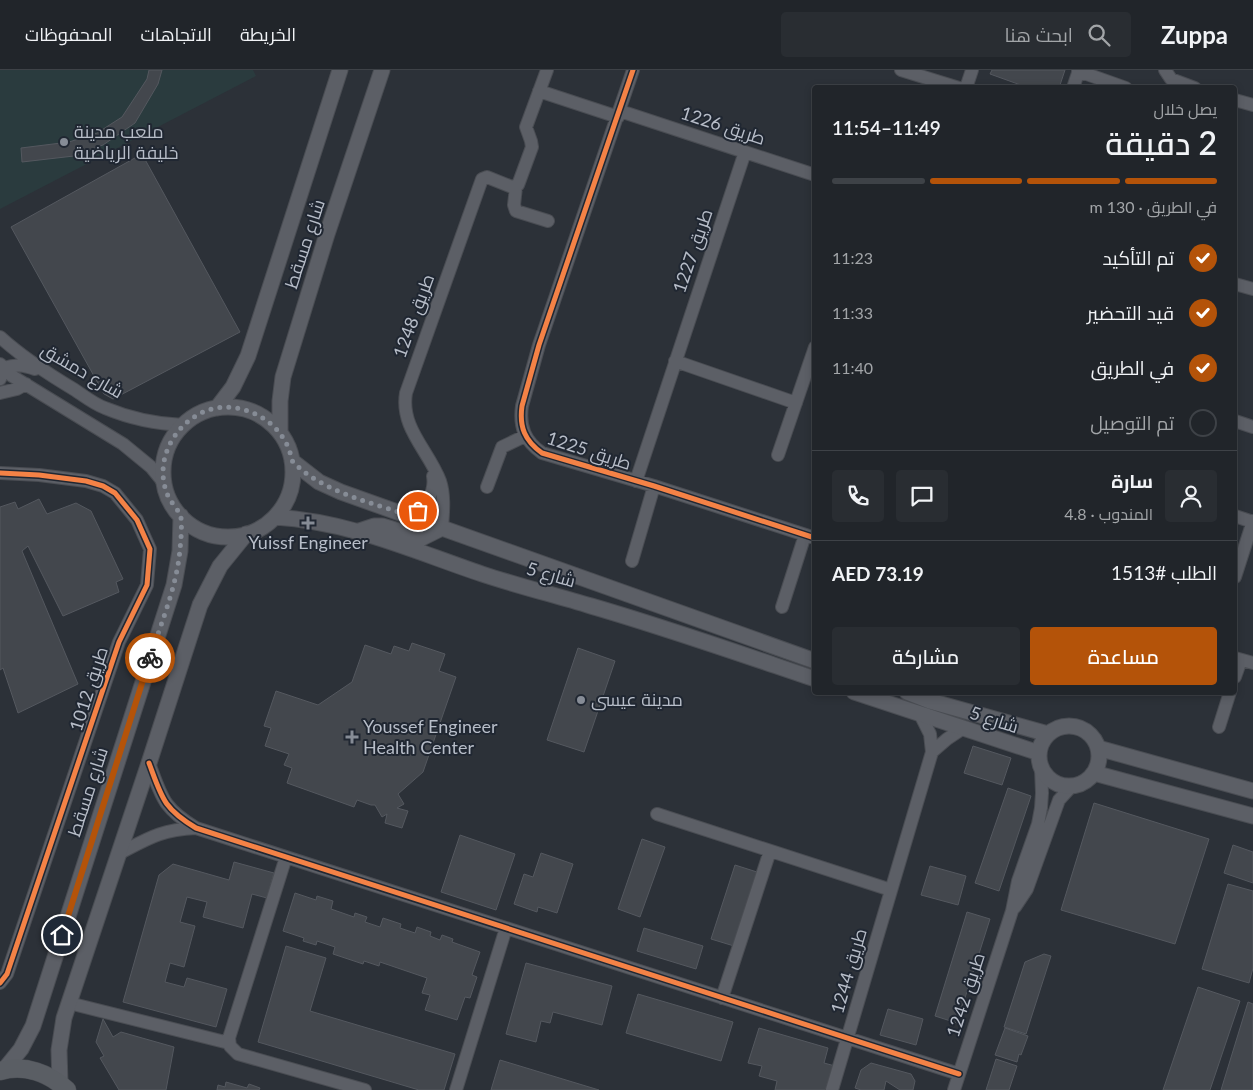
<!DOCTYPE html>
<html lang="ar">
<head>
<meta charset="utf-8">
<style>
	:root { --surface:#21252a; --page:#292d32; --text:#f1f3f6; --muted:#a2a5a8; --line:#3e4247; --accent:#b45309 }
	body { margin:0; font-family:Lato,Cairo,sans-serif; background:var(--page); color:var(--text); direction:rtl; height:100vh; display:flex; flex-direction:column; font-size:19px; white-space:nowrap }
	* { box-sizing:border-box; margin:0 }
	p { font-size:16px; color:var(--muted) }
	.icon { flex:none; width:28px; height:28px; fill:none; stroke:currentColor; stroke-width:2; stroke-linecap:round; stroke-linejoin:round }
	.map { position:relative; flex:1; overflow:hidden; direction:ltr }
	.side { position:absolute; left:812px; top:15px; width:425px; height:610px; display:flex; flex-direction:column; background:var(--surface); border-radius:5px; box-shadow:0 2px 8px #0003,0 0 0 1px var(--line); direction:rtl }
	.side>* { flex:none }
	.pin { position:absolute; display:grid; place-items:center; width:42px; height:42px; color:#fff; margin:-21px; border:2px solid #fff; border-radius:50%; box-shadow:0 1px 5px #0007 }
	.courier { position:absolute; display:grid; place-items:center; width:50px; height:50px; margin:-25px; border:4px solid #b45309; border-radius:50%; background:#fff; color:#222; box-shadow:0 1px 6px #0007 }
	.headline em { font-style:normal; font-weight:600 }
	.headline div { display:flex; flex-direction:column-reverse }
	.headline { display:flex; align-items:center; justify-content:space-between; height:85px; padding:0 20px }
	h1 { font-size:32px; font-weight:600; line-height:38px }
	.bar { display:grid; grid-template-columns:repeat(4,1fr); gap:8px 5px; align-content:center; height:60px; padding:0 20px }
	.bar i { height:6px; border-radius:4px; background:var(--line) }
	.bar .on { background:var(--accent) }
	.bar p { grid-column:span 4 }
	.line { display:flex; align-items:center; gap:12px; padding:0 20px; border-top:1px solid var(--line) }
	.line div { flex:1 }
	.round { display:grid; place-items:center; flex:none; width:52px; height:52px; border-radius:5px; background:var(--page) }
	ol { padding:0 20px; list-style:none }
	li { display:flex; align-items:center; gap:15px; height:55px }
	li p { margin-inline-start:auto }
	li .icon { padding:5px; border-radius:50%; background:var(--accent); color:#fff; stroke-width:4 }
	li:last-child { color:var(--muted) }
	li i { width:28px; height:28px; border:2px solid var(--line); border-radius:50% }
	.action { display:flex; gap:10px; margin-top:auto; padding:10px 20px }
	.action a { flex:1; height:58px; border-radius:5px; background:var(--accent); color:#fff; font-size:20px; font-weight:600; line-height:58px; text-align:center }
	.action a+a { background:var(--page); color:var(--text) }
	header { display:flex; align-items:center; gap:30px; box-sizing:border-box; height:70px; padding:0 25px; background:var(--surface); border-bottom:1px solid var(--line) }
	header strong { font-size:24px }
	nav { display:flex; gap:28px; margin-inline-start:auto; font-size:18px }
	.search { width:350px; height:45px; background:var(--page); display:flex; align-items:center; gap:12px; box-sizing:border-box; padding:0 18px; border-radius:5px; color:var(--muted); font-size:19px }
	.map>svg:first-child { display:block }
	.grass { fill:#2a3b3e }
	.building { fill:#43474d; stroke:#54585f }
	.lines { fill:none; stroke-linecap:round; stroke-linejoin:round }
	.minor-casing { stroke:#4a4d53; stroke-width:14 }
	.tertiary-casing { stroke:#4a4d53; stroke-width:17 }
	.secondary-casing { stroke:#4a4d53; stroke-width:19 }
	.minor { stroke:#5c5f66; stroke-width:12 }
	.tertiary { stroke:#5c5f66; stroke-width:15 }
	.secondary { stroke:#5a5e64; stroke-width:18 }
	.cycleway-casing { stroke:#202732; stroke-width:8 }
	.cycleway { stroke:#f48246; stroke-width:5 }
	.done { stroke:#868c96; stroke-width:5; stroke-dasharray:0 9 }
	.route { stroke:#b45309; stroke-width:6 }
	.poi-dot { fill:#868c96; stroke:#202732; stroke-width:2 }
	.labels { text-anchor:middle; stroke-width:4; stroke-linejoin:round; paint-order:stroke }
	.street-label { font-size:18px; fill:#b7bdc8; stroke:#202732 }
	.poi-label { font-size:18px; fill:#b7bdc8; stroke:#202732; text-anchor:start }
</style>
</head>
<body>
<header>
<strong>Zuppa</strong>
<div class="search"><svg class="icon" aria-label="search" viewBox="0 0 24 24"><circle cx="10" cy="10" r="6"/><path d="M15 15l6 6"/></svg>ابحث هنا</div>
<nav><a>الخريطة</a><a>الاتجاهات</a><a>المحفوظات</a></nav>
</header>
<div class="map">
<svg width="1253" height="1020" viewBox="0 0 1253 1020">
	<rect width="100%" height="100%" fill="#2c3138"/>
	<path class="grass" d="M 0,0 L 253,0 L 256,6 L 0,139 Z"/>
	<path class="building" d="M 149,0 L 162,0 L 158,14 L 135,53 L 103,75 L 74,86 L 22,92 L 21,78 L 69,72 L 97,63 L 122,47 L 147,9 Z
		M 992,0 L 1065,0 L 1059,18 L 1029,18 L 990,4 Z
		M 142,84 L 240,262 L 113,329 L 104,324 L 11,157 Z
		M 39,429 L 47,444 L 76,433 L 91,441 L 123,509 L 116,512 L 119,522 L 63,546 L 28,476 L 22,481 L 78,614 L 18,643 L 3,598 L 0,600 L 0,437 L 15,432 L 18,439 Z
		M 412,573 L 445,584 L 439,601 L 456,607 L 423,702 L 398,724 L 404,734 L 397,738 L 408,741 L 402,758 L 385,753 L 387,744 L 382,747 L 375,735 L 371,735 L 357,730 L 354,737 L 287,713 L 292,698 L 284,695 L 289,684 L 265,676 L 271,658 L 264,656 L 276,621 L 318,635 L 352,612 L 365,575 L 391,584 L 394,576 L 409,581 Z
		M 578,578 L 615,591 L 584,682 L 547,670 Z
		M 973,676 L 1011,688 L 1002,715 L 964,703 Z
		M 1008,718 L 1031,726 L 999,821 L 975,813 Z
		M 1094,733 L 1209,769 L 1175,874 L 1061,840 Z
		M 460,765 L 515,784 L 496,840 L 441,822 Z
		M 642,769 L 665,777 L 640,847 L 618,839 Z
		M 1233,775 L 1253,782 L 1253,813 L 1224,803 Z
		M 541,783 L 573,794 L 557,843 L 538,837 L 537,842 L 514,834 L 524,804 L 533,807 Z
		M 234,792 L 274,803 L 267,828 L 252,824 L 243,858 L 203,847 L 207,832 L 187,827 L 180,852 L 195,856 L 184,897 L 170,893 L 165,912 L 184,917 L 187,908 L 227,919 L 216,957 L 123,932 L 159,805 L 173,794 L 229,810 Z
		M 735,795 L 757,802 L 734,876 L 711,869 Z
		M 930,796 L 966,806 L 958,835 L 921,825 Z
		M 1228,814 L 1253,821 L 1253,898 L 1249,913 L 1202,899 Z
		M 295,823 L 316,830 L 317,826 L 333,831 L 331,839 L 354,847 L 355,843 L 367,847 L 365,852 L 380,857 L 383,848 L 401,854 L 400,858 L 415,863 L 417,857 L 431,862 L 430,866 L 440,870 L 442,865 L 453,869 L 452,872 L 480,882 L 472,905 L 477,907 L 470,928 L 465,927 L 457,950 L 425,940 L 430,925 L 422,923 L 427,908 L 380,892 L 379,896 L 364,891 L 363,894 L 333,884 L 335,877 L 317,871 L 316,875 L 303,871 L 304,868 L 283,861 Z
		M 967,842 L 990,849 L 957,953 L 935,946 Z
		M 644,858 L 703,876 L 696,899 L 637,881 Z
		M 286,876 L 326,888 L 310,941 L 455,984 L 444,1020 L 419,1020 L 258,972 Z
		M 1044,884 L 1051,886 L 1026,964 L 1004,957 L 1025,892 Z
		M 526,893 L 612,916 L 602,955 L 553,942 L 550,953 L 541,951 L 536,972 L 506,964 Z
		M 1198,917 L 1240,931 L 1210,1020 L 1163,1020 Z
		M 638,924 L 733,952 L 721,991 L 626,963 Z
		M 1248,932 L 1253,934 L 1253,1020 L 1221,1020 Z
		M 888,939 L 923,949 L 916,975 L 880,965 Z
		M 103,949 L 113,967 L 121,962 L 174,977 L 166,1020 L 119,1020 L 100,988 L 104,986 L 96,972 Z
		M 759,958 L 828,978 L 824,993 L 835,996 L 828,1020 L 775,1020 L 777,1011 L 759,1006 L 762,996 L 748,993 Z
		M 1005,958 L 1028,966 L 1021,985 L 1019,984 L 1017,992 L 995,985 Z
		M 996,989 L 1017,996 L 1009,1020 L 986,1020 Z
		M 500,990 L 599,1020 L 491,1020 Z
		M 871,993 L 911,1004 L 915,1011 L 913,1020 L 900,1020 L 886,1011 L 884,1020 L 861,1020 L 855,1018 L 861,1000 Z
		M 226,1012 L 247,1018 L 249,1014 L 260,1018 L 259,1020 L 217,1020 L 218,1015 L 225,1017 Z"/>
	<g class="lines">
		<g class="minor-casing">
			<path id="minor" d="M 633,0 L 539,275 L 522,336 C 519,357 525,371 542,383 L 654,416 L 815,468
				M 901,0 L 959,18
				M 1165,0 L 1171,9 L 1195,18
				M 1078,1 L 1126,18
				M 966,18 L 972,0
				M 1073,18 L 1079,0
				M 539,21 L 618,47
				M 1235,30 L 1253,35
				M 620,41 L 815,105
				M 516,117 L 514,135 L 516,141 L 548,151
				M 1235,214 L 1253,219
				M 0,267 C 23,288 48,304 75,320 C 84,326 94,334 105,338 C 129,348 157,354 183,355
				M 675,291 L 796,333
				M 0,294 L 12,306 L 123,374 L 151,397 L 164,413
				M 0,309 L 4,298 C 16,294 23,295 35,299
				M 0,323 L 17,319 L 26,314
				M 1235,351 L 1253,357
				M 778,385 L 815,277
				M 0,403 L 39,405 L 86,411 L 103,416 L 115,423 L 137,450 L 150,479 L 147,515 L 119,572 L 7,904 L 0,913
				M 636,411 L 745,82
				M 487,417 L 502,377 L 525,366
				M 410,446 C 425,436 436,424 433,406
				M 1235,446 L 1253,452
				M 442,458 C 443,443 445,426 440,411 C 429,381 400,358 406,323 L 482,109 L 487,107 L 512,117 L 518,115 L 532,77 L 531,71 L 526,57 L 547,0
				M 632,491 L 654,416
				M 1235,507 L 1253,451
				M 782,537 L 805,465
				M 1235,588 L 1253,593
				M 1235,607 L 1241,590
				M 1219,657 L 1230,622
				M 932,682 L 947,669 L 962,659
				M 149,693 C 162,728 163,738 196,758 L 959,1004
				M 657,744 L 891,820
				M 118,784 C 149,768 160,760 196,758
				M 286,787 L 229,968 L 230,976 L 238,984 L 365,1020
				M 1015,837 L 1027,819 L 1059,730 L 1070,718 L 1077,715
				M 722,928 L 770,781
				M 69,933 L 229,973
				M 456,1020 L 506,858
				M 832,1020 L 932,682 L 930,664 L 921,646
				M 954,1020 L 1012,841 L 1018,811 L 1038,754 L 1041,738 L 1042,723 L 1041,698"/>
		</g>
		<g class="tertiary-casing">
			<path id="tertiary" d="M163 402a65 65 0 1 1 130 0a65 65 0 1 1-130 0Z
				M 217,338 L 233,317 L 248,286 L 340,0
				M 280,363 L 280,331 L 283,307 L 327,164 L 382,0
				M 292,391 L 319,412 L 341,422 L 815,591
				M 275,447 C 351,452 411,480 482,504 C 518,516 555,525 591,536 C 667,558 741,584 815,609
				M 359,461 L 374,456 L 382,456 L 422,468 L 442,458
				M 854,622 L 1039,683
				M 907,622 L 930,631 L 1048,664
				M1039 686a30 30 0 1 1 60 0a30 30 0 1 1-60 0Z
				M 1098,678 L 1253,721
				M 1094,703 L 1253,746
				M 4,1000 L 21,979 L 33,956 L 174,515 L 180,481 L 181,446
				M 60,1013 L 59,980 L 64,948 L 149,693 L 200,535 L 220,496 L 246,464"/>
		</g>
		<g class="secondary-casing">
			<path id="secondary" d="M 0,1001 C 25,994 49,1003 67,1020"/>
		</g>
		<use href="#minor" class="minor"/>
		<use href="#tertiary" class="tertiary"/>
		<use href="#secondary" class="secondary"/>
		<g class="cycleway-casing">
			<path id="cycleway" d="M 633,0 L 539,275 L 522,336 C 519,357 525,371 542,383 L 654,416 L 815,468
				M 0,403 L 39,405 L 86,411 L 103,416 L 115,423 L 137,450 L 150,479 L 147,515 L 119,572 L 7,904 L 0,913
				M 149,693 C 162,728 163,738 196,758 L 959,1004"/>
		</g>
		<use href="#cycleway" class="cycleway"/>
	</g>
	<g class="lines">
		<path class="done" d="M 150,588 C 161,553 177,516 180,479 C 181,469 182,458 181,448 C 180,441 171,433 168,426 C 154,394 171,358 201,343 C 219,334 242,336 259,346 C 273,353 283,365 289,379 C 291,384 290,389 294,393 C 325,423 371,432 410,446 L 418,441"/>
		<path class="route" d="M 62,865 L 150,588"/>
	</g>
	<g class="poi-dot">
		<circle cx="64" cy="72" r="5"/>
		<path d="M305.5 445.5h5v5h5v5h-5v5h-5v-5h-5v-5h5z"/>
		<circle cx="581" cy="630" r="5"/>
		<path d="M349.5 659.5h5v5h5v5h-5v5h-5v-5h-5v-5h5z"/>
	</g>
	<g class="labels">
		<g class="street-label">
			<text transform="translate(723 56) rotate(18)" y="6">طريق 1226</text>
			<text transform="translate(305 174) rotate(-72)" y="6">شارع مسقط</text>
			<text transform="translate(693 181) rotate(-71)" y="6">طريق 1227</text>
			<text transform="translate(414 246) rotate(-70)" y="6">طريق 1248</text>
			<text transform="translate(82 301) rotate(30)" y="6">شارع دمشق</text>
			<text transform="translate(589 381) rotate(18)" y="6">طريق 1225</text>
			<text transform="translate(551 505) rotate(16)" y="6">شارع 5</text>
			<text transform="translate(89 619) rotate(-72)" y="6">طريق 1012</text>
			<text transform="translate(994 650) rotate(18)" y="6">شارع 5</text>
			<text transform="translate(88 722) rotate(-72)" y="6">شارع مسقط</text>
			<text transform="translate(849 901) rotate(-74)" y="6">طريق 1244</text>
			<text transform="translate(966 925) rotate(-72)" y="6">طريق 1242</text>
		</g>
		<g class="poi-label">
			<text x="74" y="68">ملعب مدينة<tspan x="74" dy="21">خليفة الرياضية</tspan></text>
			<text x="308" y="479" text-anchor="middle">Yuissf Engineer</text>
			<text x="591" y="636">مدينة عيسى</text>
			<text x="363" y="663">Youssef Engineer<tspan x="363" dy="21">Health Center</tspan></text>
		</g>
	</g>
</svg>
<div class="pin" style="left:418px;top:441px;background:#ea580c"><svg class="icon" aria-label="bag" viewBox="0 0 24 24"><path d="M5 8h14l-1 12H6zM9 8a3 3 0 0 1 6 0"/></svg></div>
<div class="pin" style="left:62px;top:865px;background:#1f2937"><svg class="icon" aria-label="home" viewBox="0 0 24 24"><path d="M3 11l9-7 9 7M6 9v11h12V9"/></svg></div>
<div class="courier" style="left:150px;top:588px"><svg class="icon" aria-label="bike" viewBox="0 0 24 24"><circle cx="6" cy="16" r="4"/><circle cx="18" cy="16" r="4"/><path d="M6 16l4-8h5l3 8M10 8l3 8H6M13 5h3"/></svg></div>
<section class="side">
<div class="headline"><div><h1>2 دقيقة</h1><p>يصل خلال</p></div><em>11:49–11:54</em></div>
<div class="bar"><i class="on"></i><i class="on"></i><i class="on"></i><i></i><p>في الطريق · 130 m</p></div>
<ol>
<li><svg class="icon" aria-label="check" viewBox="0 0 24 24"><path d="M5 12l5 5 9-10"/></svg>تم التأكيد<p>11:23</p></li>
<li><svg class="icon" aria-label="check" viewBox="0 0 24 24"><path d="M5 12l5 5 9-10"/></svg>قيد التحضير<p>11:33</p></li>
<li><svg class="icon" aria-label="check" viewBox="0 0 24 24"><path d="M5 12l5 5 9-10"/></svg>في الطريق<p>11:40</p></li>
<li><i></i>تم التوصيل</li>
</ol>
<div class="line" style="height:90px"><a class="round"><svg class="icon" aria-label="person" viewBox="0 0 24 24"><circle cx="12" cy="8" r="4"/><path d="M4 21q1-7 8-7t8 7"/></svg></a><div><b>سارة</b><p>المندوب · 4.8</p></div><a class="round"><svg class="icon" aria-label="chat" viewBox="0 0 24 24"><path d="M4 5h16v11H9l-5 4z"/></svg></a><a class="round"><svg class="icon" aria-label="phone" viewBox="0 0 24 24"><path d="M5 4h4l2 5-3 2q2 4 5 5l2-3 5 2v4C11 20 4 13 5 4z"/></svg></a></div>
<div class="line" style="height:65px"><div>الطلب #1513</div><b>AED 73.19</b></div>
<div class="action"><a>مساعدة</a><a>مشاركة</a></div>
</section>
</div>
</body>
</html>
